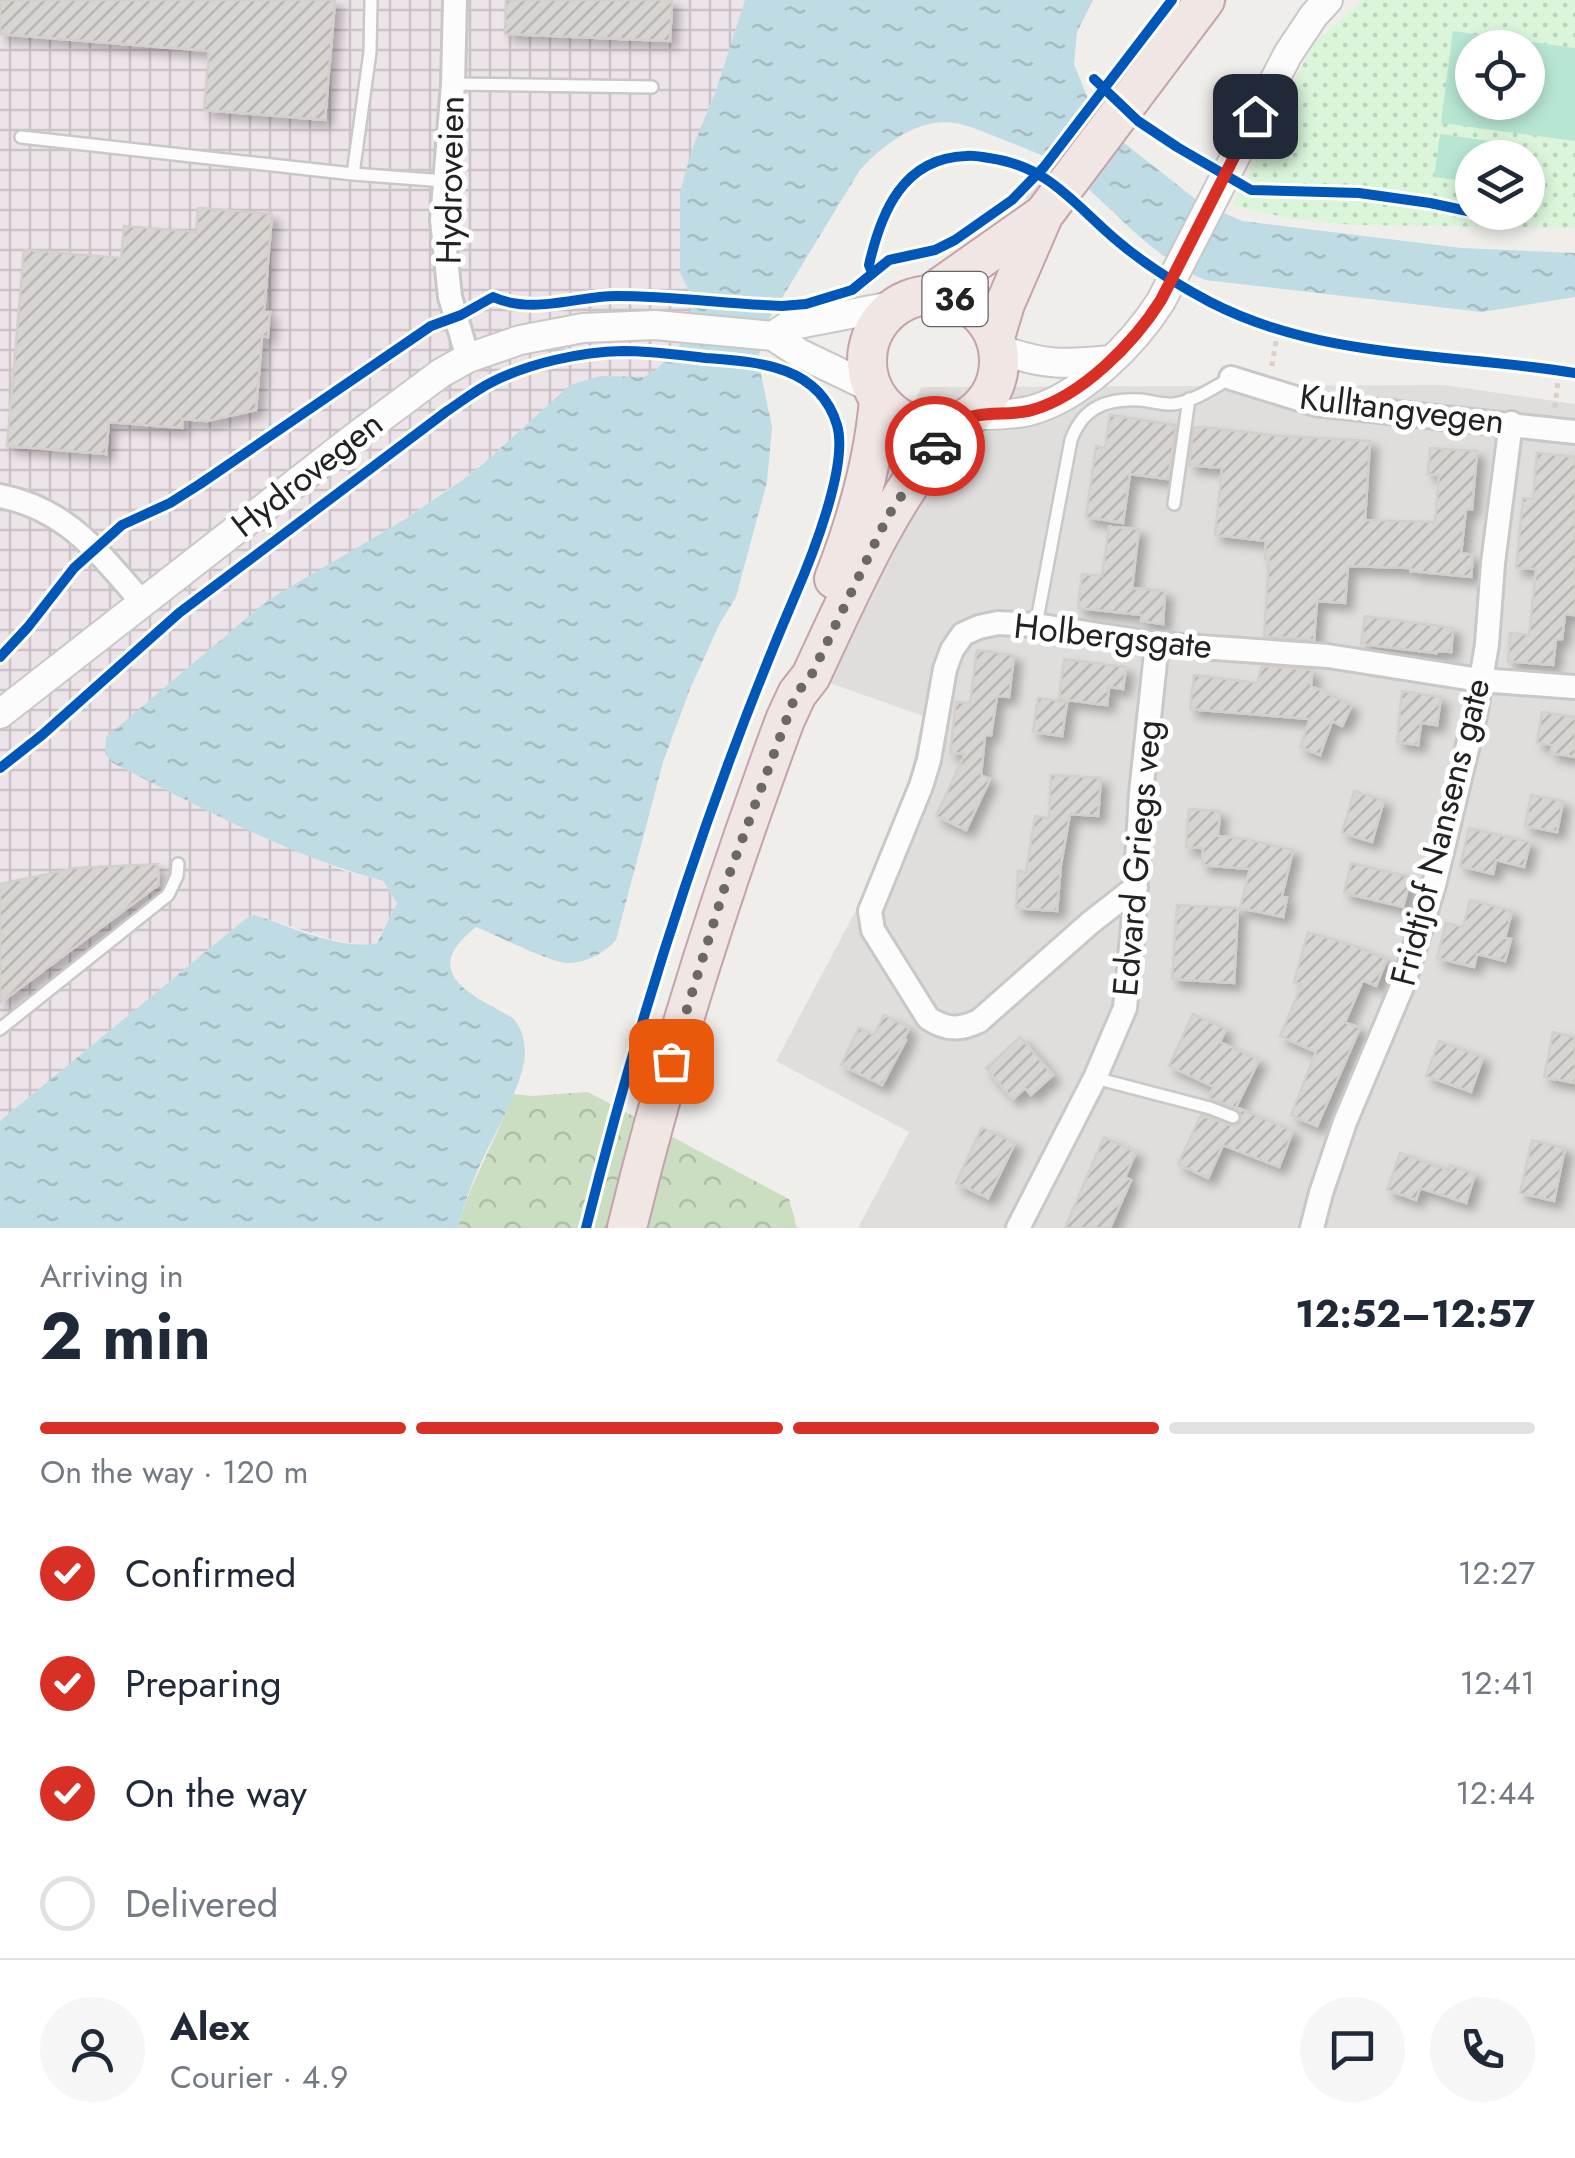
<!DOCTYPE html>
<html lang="en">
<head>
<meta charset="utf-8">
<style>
	:root { --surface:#fff; --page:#f6f6f7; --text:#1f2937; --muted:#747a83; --line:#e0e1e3; --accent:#d93025 }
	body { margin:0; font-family:Jost,sans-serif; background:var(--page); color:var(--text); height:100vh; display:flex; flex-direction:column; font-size:38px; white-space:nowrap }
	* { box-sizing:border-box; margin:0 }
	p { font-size:32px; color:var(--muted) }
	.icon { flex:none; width:55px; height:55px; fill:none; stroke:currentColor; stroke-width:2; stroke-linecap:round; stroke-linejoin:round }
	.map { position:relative; height:1228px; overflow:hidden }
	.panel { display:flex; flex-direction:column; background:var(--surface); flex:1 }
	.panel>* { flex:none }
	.controls { position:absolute; left:1455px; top:30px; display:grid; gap:20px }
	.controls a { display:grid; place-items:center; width:90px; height:90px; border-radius:50%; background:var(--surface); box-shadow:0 5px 15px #0003; font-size:50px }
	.pin { position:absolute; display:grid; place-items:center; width:85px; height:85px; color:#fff; margin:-42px; border-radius:20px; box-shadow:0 5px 15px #0006 }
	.courier { position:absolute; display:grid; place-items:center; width:100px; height:100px; margin:-50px; border:8px solid #d93025; border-radius:50%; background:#fff; color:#222; box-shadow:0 2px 12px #0007 }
	.summary em { font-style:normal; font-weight:700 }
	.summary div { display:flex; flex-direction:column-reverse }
	.summary { display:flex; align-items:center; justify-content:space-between; height:170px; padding:0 40px }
	h1 { font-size:65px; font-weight:700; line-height:75px }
	.bar { display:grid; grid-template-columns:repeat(4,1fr); gap:15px 10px; align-content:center; height:120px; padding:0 40px }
	.bar i { height:12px; border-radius:8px; background:var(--line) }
	.bar .on { background:var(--accent) }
	.bar p { grid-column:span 4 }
	.line { display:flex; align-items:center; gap:25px; padding:0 40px; border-top:2px solid var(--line) }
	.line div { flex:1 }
	.round { display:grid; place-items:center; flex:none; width:105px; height:105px; border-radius:52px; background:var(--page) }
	ol { padding:0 40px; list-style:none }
	li { display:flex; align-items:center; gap:30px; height:110px }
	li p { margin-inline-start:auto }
	li .icon { padding:10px; border-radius:50%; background:var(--accent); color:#fff; stroke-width:4 }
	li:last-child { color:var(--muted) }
	li i { width:55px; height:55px; border:5px solid var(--line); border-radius:50% }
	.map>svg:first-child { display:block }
	.residential { fill:#dfdedc }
	.industrial { fill:url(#industrial-grid) }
	.forest { fill:url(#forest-crowns) }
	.park { fill:url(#park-dots); fill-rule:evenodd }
	.pitch { fill:#b7e6d2; fill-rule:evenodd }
	.water { fill:url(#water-ripples) }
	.pier { fill:#dedddd }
	.building { fill:url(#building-hatch); stroke:#d3d0cc; stroke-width:2.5; filter:url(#shadow) }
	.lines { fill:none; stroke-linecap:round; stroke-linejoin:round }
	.service-casing { stroke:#c9c8c7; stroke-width:16 }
	.minor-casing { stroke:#c9c8c7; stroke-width:28 }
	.tertiary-casing { stroke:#c9c8c7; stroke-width:32 }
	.trunk-casing { stroke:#c5a2ac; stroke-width:42 }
	.path { stroke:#dccecd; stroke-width:5; stroke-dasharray:5 5; stroke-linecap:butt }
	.service { stroke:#fdfcfc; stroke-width:11 }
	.minor { stroke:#fdfcfc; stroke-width:22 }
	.tertiary { stroke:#fdfcfc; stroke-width:28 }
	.trunk { stroke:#f0e6e4; stroke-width:38 }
	.cycleway-casing { stroke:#fff; stroke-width:16 }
	.cycleway { stroke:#0057b8; stroke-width:10 }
	.done { stroke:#6a6968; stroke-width:10; stroke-dasharray:0 18 }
	.route { stroke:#d93025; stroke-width:12 }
	.labels { text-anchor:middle; stroke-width:10; stroke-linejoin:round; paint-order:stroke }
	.shield { fill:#fff; stroke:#646464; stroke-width:2.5 }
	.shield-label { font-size:32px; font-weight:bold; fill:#222 }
	.street-label { font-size:35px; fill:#222; stroke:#fff }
</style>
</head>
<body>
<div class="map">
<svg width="1575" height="1228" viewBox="0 0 1575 1228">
	<defs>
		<pattern id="industrial-grid" width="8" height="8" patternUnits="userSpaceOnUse" patternTransform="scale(2.5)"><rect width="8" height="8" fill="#ede4e9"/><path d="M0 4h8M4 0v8" fill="none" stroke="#cbc3c8"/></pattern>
		<pattern id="forest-crowns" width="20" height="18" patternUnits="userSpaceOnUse" patternTransform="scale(2.5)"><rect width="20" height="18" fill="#cbdec1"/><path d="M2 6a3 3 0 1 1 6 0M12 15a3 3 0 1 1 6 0" fill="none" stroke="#aebea6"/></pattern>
		<pattern id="park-dots" width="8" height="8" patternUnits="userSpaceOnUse" patternTransform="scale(2.5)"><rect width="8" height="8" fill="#daf5da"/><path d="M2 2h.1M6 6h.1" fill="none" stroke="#bbd2bb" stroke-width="1.8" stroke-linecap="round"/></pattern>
		<pattern id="water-ripples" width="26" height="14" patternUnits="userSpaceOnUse" patternTransform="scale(2.5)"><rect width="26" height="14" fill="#bfdbe3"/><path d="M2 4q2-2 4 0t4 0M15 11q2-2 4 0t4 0" fill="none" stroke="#a4bcc2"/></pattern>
		<pattern id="building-hatch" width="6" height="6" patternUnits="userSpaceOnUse" patternTransform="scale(2.5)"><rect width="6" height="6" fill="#d7d4d2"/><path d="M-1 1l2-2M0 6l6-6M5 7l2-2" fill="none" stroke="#b8b6b4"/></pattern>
		<filter id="shadow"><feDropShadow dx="7" dy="7" stdDeviation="5" flood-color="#0004"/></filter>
	</defs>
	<rect width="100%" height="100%" fill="#f0eeeb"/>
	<path class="residential" d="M 1444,385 L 1575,404 L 1575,1228 L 858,1228 L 909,1132 L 776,1061 L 856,910 L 907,791 L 923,716 L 810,676 L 874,503 L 921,387 Z"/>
	<path class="industrial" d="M 0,0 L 745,0 L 715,93 L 692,149 L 680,273 L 692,297 L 690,322 L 682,342 L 656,370 L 644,378 L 600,376 L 481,466 L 404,520 L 113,763 L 221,817 L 342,870 L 383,881 L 397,903 L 376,943 L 366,945 L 336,941 L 255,915 L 249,916 L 0,1121 Z"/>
	<path class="forest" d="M 588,1092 L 789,1199 L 797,1228 L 458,1228 C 470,1180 497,1140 513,1094 L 531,1096 Z"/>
	<path class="park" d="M 1363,0 L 1575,0 L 1575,228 L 1353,225 L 1291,219 L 1233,205 L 1313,44 ZM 1472,48 L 1528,48 L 1528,102 L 1472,102 ZM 1472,158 L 1528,158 L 1528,212 L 1472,212 Z"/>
	<path class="pitch" d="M 1453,31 L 1575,48 L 1575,141 L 1441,123 ZM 1472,48 L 1528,48 L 1528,102 L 1472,102 Z
		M 1440,134 L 1518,145 L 1516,157 L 1472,158 L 1472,182 L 1434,177 Z"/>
	<path class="water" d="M 745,0 L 1093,0 L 1077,32 L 1074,64 L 1090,104 L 1113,134 L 1199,202 L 1242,221 L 1462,248 L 1575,253 L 1575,297 L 1482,312 L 1205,280 C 1149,256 1113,207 1066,170 C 1049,156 1024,148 1004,140 C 989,134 975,128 960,124 C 921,115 885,143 860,170 L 766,324 L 758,360 L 772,427 L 767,482 L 736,597 L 719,625 L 690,689 L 663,762 L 616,940 C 605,953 584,964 566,963 C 544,960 499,936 476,927 C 417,973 472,995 513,1018 C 522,1028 525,1041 525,1054 C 524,1079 500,1125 488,1148 C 475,1174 465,1200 458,1228 L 0,1228 L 0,1121 L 249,916 L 255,915 C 289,926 341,951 377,943 L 397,903 L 383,881 C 289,856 200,807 113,763 L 105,754 L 106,737 L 268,600 L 404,520 L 458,483 L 481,466 L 570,385 L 600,376 L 644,377 L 656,370 L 682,342 L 690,322 L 692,297 L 680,273 L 680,192 L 692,149 L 715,93 Z"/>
	<path class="pier" d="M 1163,0 L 1228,0 L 1132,127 L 1063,225 L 1014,190 L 1038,164 Z"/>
	<path class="building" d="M 0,0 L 335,0 L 325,120 L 204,110 L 209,51 L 0,34 Z
		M 506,0 L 672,0 L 670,41 L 505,34 Z
		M 198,208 L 272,214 L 264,312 L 270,312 L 268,337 L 262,336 L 256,410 L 207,421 L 182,419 L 182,428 L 109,422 L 106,454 L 7,446 L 24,250 L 121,258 L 124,226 L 196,232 Z
		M 1110,415 L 1176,425 L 1168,479 L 1130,474 L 1123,523 L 1086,517 L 1096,446 L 1105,448 Z
		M 1203,427 L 1282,436 L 1370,441 L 1365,520 L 1435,522 L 1439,475 L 1428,474 L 1430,448 L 1477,451 L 1472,509 L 1466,509 L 1461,553 L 1473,555 L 1471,577 L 1411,571 L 1411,568 L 1348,566 L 1345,603 L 1317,601 L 1314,640 L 1264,636 L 1269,559 L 1265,559 L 1266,541 L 1215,535 L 1222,468 L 1189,465 L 1194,428 Z
		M 1537,453 L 1575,457 L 1575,615 L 1565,614 L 1562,639 L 1556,639 L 1553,665 L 1508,661 L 1510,633 L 1529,635 L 1536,569 L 1516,568 L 1523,498 L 1533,499 Z
		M 1109,527 L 1139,529 L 1132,588 L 1165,591 L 1163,624 L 1141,621 L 1142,615 L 1078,608 L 1082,574 L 1102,576 Z
		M 1365,616 L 1453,628 L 1451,652 L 1436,651 L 1436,653 L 1361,644 Z
		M 977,650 L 1014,655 L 1009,697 L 997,696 L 991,735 L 985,735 L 981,775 L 990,779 L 966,830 L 936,816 L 965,754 L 950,753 L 956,702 L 970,703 Z
		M 1064,659 L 1126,667 L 1123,689 L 1109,687 L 1107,705 L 1059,699 Z
		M 1262,666 L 1312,670 L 1311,686 L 1352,705 L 1342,726 L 1332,721 L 1320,755 L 1300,747 L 1310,719 L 1190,709 L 1194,675 L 1257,683 Z
		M 1402,691 L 1441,697 L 1437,725 L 1421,723 L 1418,745 L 1397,742 Z
		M 1038,698 L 1067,702 L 1062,736 L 1033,732 Z
		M 1542,712 L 1575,717 L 1575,757 L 1551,753 L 1552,745 L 1537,743 Z
		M 1051,775 L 1101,778 L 1098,816 L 1070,814 L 1061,864 L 1057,911 L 1016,908 L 1018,871 L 1026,872 L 1035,816 L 1049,818 Z
		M 1354,791 L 1384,800 L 1372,842 L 1342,833 Z
		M 1531,795 L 1563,801 L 1557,832 L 1525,826 Z
		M 1189,809 L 1220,811 L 1218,836 L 1246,839 L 1293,850 L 1282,896 L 1287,897 L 1283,917 L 1240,908 L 1250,869 L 1202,865 L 1203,848 L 1186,847 Z
		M 1469,828 L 1530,842 L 1524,867 L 1496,860 L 1493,874 L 1460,866 Z
		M 1351,863 L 1411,877 L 1403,907 L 1344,893 Z
		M 158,864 L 158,885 L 0,1003 L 0,884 L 76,868 Z
		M 1470,900 L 1512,911 L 1505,938 L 1511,939 L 1505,961 L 1477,954 L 1474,967 L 1437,958 L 1446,923 L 1463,927 Z
		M 1177,905 L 1238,908 L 1234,983 L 1172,979 Z
		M 1308,932 L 1352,945 L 1387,959 L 1376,986 L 1363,980 L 1345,1022 L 1360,1028 L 1317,1126 L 1291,1115 L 1316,1052 L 1280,1036 L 1302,984 L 1294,982 Z
		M 1193,1014 L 1226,1029 L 1220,1042 L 1259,1060 L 1236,1107 L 1293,1131 L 1279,1167 L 1223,1145 L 1208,1178 L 1178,1164 L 1201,1115 L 1233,1126 L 1240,1124 L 1242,1117 L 1236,1108 L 1209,1098 L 1214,1087 L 1169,1066 Z
		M 884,1015 L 909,1028 L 904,1039 L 906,1040 L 882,1085 L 841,1065 L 859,1028 L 874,1035 Z
		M 1553,1032 L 1575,1037 L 1575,1083 L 1544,1077 Z
		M 1020,1037 L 1053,1075 L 1031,1095 L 1025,1088 L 1013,1099 L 986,1068 Z
		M 1439,1041 L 1483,1057 L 1471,1092 L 1426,1076 Z
		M 982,1127 L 1015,1143 L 988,1198 L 956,1183 Z
		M 1104,1137 L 1136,1152 L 1125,1177 L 1131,1180 L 1110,1228 L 1065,1228 Z
		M 1532,1140 L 1565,1148 L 1554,1201 L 1520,1193 Z
		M 1400,1153 L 1449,1170 L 1450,1165 L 1475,1174 L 1466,1203 L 1420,1188 L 1416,1200 L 1387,1190 Z"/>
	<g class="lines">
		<g class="service-casing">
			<path id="service" d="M 453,84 L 652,87
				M 21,137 L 353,174 L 445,181
				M 353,174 L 370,52 L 371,0
				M 1174,504 L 1189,399
				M 1036,625 L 1071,440 C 1083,407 1107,398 1141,400 C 1151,401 1163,405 1173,404 C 1193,402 1214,387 1231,378
				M 0,1029 L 168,895 L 177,876 L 178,864
				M 1095,1078 L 1210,1108 L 1233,1117"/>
		</g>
		<g class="minor-casing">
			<path id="minor" d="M 455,0 L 453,84 L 442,220 L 450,297 L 468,358
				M 1231,378 L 1315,404 L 1575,432
				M 0,496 C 67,509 100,554 142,602
				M 1136,887 L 1090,923 L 979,1021 C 960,1030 946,1030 928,1018 L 873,930 L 870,911 L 921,786 L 929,760 L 945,669 L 952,650 L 963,634 L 979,627 L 998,623 L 1036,625 L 1157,644 L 1328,656 L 1480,680 L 1575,687
				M 1018,1228 L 1095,1078 L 1125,1008 L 1133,927 L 1141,793 L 1157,644
				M 1312,1228 L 1321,1193 L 1345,1122 L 1404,982 L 1434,885 L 1475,716 L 1487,644 L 1493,563 L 1511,423"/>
		</g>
		<g class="tertiary-casing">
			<path id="tertiary" d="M 773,336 L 788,326 L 897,305
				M 773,336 L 799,353 L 872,388
				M 999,349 C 1042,365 1065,365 1110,360
				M 973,415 C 992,415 1010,415 1029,411 C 1080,398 1134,344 1161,301 L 1288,54 L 1314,15 L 1328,0
				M 0,714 L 351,440 L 441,373 L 468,358 L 520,340 L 583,328 L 655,325 L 773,336"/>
		</g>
		<g class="trunk-casing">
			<path id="trunk" d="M867 361a66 66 0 1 1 132 0a66 66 0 1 1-132 0Z
				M 929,295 L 1044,214
				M 995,337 L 1005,304 L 1044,214 L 1205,0
				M 834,579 C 857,520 874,461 879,399
				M 627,1228 C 669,1055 723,887 785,720 L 797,694 L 811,676 C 853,586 888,503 953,425"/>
		</g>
		<path class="path" d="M 1272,366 L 1278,329
			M 1555,408 L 1559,371"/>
		<use href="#service" class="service"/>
		<use href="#minor" class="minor"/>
		<use href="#tertiary" class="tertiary"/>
		<use href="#trunk" class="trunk"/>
		<g class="cycleway-casing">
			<path id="cycleway" d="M 1094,79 L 1138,121 L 1177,147 L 1251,190 L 1359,193 L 1430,203 L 1472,212
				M 872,272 L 869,265 C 881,212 903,158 966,156 C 974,155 982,157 989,158 C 1048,166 1073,203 1115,239 C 1144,264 1176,284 1210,302 C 1322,360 1453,353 1575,373
				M 0,657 L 28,627 L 74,568 L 122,525 L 170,503 L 200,484 L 431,326 L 461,315 L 493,297 C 533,315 576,296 617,296 C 672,296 727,304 782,306 L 806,304 L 852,290 L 889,260 L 935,250 L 955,240 L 1012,200 L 1044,167 L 1172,0
				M 0,768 L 42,735 L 179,613 L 447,411 C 462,401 476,390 492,382 C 530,363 580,352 623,351 C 651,351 679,355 706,358 C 758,362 819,365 837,425 C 849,465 811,559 794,598 C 707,802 640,1013 586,1228"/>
		</g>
		<use href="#cycleway" class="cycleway"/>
	</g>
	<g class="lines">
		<path class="done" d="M 671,1061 L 725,886 L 796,694 L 811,676 L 888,516 L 935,446"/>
		<path class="route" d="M 935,446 C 942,438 948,429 956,423 C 979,409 1007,417 1032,410 C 1082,396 1134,343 1161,300 L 1255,116"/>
	</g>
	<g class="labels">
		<rect class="shield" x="922.5" y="272" width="65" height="54" rx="8"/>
		<g class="shield-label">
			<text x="955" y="310">36</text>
		</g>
		<g class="street-label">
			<text transform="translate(450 180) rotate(-89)" y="12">Hydroveien</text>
			<text transform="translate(1402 409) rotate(7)" y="12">Kulltangvegen</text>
			<text transform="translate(307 474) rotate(-38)" y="12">Hydrovegen</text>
			<text transform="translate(1113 636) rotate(6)" y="12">Holbergsgate</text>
			<text transform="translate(1440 832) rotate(-76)" y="12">Fridtjof Nansens gate</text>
			<text transform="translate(1137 858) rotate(-85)" y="12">Edvard Griegs veg</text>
		</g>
	</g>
</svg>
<div class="controls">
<a><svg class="icon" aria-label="locate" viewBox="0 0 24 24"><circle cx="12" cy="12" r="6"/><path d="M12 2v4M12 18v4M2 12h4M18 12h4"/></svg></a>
<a><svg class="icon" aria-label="layers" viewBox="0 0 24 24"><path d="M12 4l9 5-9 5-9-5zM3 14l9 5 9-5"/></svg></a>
</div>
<div class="pin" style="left:671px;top:1061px;background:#ea580c"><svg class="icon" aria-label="bag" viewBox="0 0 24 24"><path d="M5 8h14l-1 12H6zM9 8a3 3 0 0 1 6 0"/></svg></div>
<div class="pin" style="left:1255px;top:116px;background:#1f2937"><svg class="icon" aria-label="home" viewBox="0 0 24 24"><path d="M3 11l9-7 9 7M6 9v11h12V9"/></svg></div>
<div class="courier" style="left:935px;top:446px"><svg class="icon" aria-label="car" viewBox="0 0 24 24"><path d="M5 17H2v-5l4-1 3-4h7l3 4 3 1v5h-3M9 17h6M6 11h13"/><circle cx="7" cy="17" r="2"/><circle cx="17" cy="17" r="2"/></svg></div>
</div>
<section class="panel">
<div class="summary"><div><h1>2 min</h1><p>Arriving in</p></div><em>12:52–12:57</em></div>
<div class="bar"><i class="on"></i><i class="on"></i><i class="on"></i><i></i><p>On the way · 120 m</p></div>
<ol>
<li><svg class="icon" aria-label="check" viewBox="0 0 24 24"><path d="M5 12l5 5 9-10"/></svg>Confirmed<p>12:27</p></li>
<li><svg class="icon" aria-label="check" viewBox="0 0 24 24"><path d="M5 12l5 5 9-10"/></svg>Preparing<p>12:41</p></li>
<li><svg class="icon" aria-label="check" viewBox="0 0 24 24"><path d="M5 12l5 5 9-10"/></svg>On the way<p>12:44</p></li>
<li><i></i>Delivered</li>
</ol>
<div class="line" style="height:180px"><a class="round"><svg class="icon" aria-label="person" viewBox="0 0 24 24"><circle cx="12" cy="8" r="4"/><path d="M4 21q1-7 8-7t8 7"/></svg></a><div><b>Alex</b><p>Courier · 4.9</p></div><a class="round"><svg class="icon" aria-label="chat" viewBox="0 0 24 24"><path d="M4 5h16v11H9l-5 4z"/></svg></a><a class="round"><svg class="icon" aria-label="phone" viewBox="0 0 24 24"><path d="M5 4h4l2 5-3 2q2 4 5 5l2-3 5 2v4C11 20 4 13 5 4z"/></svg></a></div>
</section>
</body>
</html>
